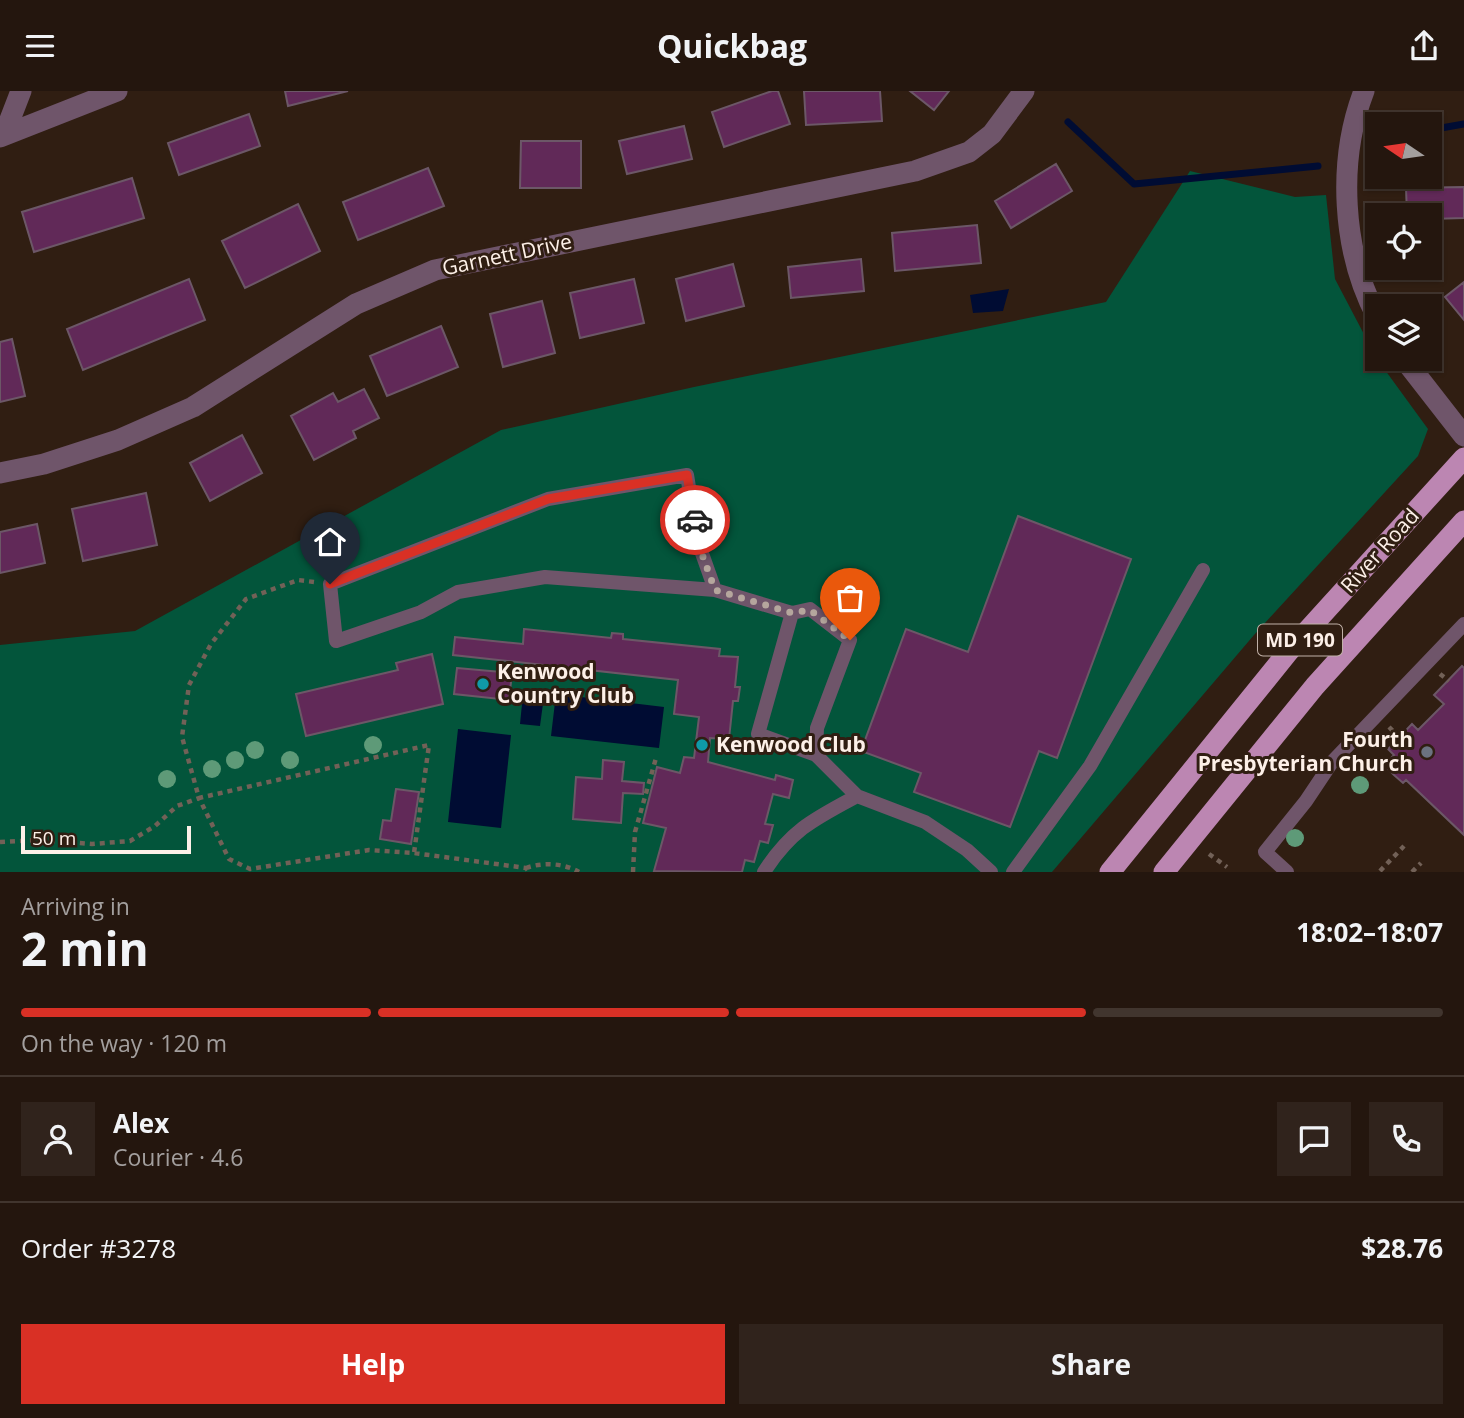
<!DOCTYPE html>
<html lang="en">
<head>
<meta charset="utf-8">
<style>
	:root { --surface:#24160e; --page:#30231c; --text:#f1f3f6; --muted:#a39f9e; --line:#41352e; --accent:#d93025 }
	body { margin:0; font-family:"Open Sans",sans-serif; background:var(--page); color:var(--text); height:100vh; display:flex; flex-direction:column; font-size:26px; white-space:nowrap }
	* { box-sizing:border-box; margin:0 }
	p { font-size:23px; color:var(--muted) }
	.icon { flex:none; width:38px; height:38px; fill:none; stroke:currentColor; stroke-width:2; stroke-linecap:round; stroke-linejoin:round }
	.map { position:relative; height:781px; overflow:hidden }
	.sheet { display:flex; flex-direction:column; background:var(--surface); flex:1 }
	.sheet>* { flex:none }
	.needle { width:46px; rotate:283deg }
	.buttons { position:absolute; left:1365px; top:21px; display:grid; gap:14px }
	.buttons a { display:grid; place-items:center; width:77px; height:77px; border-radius:0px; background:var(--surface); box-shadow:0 2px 5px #0004,0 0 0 2px var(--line); font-size:35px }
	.scale { position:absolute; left:21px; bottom:18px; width:170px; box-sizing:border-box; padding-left:7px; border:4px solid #fdf0e8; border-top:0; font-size:19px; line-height:24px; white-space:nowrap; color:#fdf0e8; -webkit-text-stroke:5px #301e12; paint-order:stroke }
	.pin { position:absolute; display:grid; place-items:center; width:60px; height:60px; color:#fff; margin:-72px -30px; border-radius:50% 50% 50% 0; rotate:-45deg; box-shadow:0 0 7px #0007 }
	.pin .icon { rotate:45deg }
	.courier { position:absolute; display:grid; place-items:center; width:70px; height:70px; margin:-35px; border:5px solid #d93025; border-radius:50%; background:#fff; color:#222; box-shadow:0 2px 9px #0007 }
	.headline em { font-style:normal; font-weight:700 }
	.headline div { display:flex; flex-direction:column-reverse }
	.headline { display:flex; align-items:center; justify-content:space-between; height:119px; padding:0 21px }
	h1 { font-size:46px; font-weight:700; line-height:52px }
	.bar { display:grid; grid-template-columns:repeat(4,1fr); gap:10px 7px; align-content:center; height:84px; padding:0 21px }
	.bar i { height:9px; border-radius:5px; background:var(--line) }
	.bar .active { background:var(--accent) }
	.bar p { grid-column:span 4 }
	.line { display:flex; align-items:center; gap:18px; padding:0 21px; border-top:2px solid var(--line) }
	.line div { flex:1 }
	.round { display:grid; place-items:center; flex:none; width:74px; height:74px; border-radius:0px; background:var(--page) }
	.action { display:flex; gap:14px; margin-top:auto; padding:14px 21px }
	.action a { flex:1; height:80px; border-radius:0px; background:var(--accent); color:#fff; font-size:28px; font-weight:700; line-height:80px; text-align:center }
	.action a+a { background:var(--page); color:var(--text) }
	header { display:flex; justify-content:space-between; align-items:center; height:91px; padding:0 21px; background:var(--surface); font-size:32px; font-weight:700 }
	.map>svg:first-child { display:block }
	.green { fill:#03553b }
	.water { fill:#000c33 }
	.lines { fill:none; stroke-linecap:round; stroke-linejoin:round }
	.stream { stroke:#000c33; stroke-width:7 }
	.building { fill:#612958; stroke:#6c5767; stroke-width:2 }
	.path { stroke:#726157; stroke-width:4.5; stroke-dasharray:5 5; stroke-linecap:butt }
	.lane { stroke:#6f556a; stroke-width:14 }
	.street { stroke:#6f556a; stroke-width:21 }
	.primary { stroke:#bc86b2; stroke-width:21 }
	.tree { fill:#5e9a78 }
	.done { stroke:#b5a69d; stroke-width:7; stroke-dasharray:0 12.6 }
	.route { stroke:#d93025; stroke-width:9 }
	.culture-dot { fill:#0f9aa8; stroke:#301e12; stroke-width:2.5 }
	.worship-dot { fill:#6b7280; stroke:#301e12; stroke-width:2.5 }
	.labels { text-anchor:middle; stroke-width:6; stroke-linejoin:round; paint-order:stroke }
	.shield { fill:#301e12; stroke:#c0b1a8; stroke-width:2 }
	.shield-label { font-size:19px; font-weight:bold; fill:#fdf0e8 }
	.street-label { font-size:21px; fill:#fdf0e8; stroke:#301e12 }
	.poi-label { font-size:21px; font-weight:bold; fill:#fdf0e8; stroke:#301e12; text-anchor:start }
</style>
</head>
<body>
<header><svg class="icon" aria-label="menu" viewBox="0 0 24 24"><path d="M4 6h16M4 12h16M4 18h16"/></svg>Quickbag<svg class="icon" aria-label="share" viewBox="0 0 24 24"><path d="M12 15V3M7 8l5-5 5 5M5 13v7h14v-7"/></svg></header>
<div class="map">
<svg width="1464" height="781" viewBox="0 0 1464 781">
	<rect width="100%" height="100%" fill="#301e12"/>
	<path class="green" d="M 1190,80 L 1295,106 L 1326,104 L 1335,188 L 1377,268 L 1428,338 L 1418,365 L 1254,544 L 1052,781 L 0,781 L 0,554 L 135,540 L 501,339 L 694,296 L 1106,211 Z"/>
	<path class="water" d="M 1009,198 L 1003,220 L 973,222 L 970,204 Z
		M 523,603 L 544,605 L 540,635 L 520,633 Z
		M 556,603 L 664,616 L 659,657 L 551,645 Z
		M 458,638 L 511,644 L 501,737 L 448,731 Z"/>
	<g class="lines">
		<path class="stream" d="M 1068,31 L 1134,93 L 1318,75
			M 1430,39 L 1464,33"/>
	</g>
	<path class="building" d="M 285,0 L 348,0 L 288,15 Z
		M 772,0 L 778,0 L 790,33 L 724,56 L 712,21 Z
		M 804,0 L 880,0 L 882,30 L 806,34 Z
		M 910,0 L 949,0 L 934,19 Z
		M 249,23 L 260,55 L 179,84 L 168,52 Z
		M 684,35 L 692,68 L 627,83 L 619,50 Z
		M 521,50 L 581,50 L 581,97 L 520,97 Z
		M 1056,73 L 1072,100 L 1011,137 L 995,110 Z
		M 428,77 L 444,115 L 358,149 L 343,111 Z
		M 132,87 L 144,127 L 34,161 L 22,121 Z
		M 1464,96 L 1464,127 L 1430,128 L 1430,124 L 1407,124 L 1406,97 Z
		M 298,113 L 320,160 L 245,197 L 222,150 Z
		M 977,134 L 981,172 L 895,180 L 892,142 Z
		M 861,168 L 864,200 L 791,207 L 788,176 Z
		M 733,173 L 744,215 L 686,230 L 676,188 Z
		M 189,188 L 205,229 L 83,279 L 67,238 Z
		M 634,188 L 644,232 L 580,247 L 570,202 Z
		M 1464,191 L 1464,229 L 1445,206 Z
		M 542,210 L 555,262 L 503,276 L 490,223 Z
		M 441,235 L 458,276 L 387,305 L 370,265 Z
		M 12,248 L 25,305 L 0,311 L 0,251 Z
		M 364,298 L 379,327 L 353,340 L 356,347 L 314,369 L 291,325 L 333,302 L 338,311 Z
		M 242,344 L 262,382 L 210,410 L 190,372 Z
		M 146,402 L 157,454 L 83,470 L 72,418 Z
		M 1018,425 L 1131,468 L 1057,667 L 1039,660 L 1010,736 L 914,701 L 921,682 L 861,660 L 906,538 L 968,561 Z
		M 37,433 L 45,472 L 0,482 L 0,441 Z
		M 524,538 L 611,547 L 612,542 L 623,543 L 623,548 L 720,558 L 719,565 L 738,566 L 735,596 L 740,596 L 738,610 L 733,610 L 729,648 L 710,647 L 708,671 L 775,689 L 776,684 L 793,689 L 789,707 L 773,703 L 765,733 L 773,734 L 768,752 L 760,750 L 754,771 L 745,769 L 742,781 L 654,780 L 666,737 L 643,732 L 657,676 L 680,682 L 684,666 L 694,667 L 699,626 L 674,623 L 678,589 L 453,564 L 455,546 L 523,553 Z
		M 432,563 L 443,613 L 306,645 L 296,603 L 398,579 L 396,572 Z
		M 1462,575 L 1464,577 L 1464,744 L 1406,689 L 1403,692 L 1394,684 L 1388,678 L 1391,675 L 1387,671 L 1394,664 L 1388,658 L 1412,633 L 1418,639 L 1444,613 L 1434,604 Z
		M 457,577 L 512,582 L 509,609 L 454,603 Z
		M 603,669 L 624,671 L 622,690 L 644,692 L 643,703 L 623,702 L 621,732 L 573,728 L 576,686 L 602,688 Z
		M 396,698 L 419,701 L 411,753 L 380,748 L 383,729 L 391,730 Z"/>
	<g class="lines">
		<path class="path" d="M 314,491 L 298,489 L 246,508 L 211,553 L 189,594 L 182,646 L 199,707 L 429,654 L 414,762
			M 1440,583 L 1449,590
			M 1389,636 L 1399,646
			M 0,751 L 39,749 L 92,753 L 130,750 L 155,735 L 177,715 L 199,707 L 229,768 L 250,778 L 369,759 L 414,762 L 526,777 L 529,781
			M 1209,763 L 1227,776
			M 526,777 C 543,771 563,772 579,781
			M 1380,780 L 1404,755
			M 633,781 L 635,741 L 656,667
			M 1412,781 L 1421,772"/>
		<path class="lane" d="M 715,499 L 698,451 L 687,384 L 548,408 L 330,493 L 336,550 L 421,521 L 458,501 L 545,486 L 715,499 L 792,522
			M 816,664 L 817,637 L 850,549 L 810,518 L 792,522 L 758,643 L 816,664 L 857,705 L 925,731 L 967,759 L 991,781
			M 764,781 C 791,739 814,728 857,705
			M 1013,781 L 1090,675 L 1203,479
			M 1287,781 L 1265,761 L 1306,710 L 1332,671 L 1464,533"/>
		<path class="street" d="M 1364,0 C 1337,70 1342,160 1377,226
			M 4,44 L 21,0
			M 0,46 L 117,0
			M 1404,268 L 1464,345
			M 0,382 L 44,373 L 118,349 L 193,316 L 356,213 L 435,179 L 915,80 L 969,61 L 992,43 L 1024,0"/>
		<path class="primary" d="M 1110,781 L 1289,560 L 1464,367
			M 1164,781 L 1315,595 L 1464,430"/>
	</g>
	<g class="tree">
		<circle cx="373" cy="654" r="9"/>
		<circle cx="255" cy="659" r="9"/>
		<circle cx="235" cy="669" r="9"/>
		<circle cx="290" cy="669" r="9"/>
		<circle cx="212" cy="678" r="9"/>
		<circle cx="167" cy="688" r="9"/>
		<circle cx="1360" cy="694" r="9"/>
		<circle cx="1295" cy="747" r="9"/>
	</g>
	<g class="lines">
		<path class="done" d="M 695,429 L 698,452 L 715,499 L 792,522 L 810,519 L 850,549"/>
		<path class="route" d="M 330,493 L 548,408 L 687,384 L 695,429"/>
	</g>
	<g class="culture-dot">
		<circle cx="483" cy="593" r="7"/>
		<circle cx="702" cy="654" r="7"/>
	</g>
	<circle class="worship-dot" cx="1427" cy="661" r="7"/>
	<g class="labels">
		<rect class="shield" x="1258" y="533.5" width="84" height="31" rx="5"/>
		<g class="shield-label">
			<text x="1300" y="556">MD 190</text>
		</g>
		<g class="street-label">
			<text transform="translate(507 164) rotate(-12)" y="7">Garnett Drive</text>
			<text transform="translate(1380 460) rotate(-48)" y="7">River Road</text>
		</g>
		<g class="poi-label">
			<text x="497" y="588">Kenwood<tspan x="497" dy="24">Country Club</tspan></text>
			<text x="1413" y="656" text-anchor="end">Fourth<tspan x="1413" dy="24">Presbyterian Church</tspan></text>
			<text x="716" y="661">Kenwood Club</text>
		</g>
	</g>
</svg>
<div class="buttons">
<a><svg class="needle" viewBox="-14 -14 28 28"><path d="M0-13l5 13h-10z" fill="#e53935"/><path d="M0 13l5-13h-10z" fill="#a39f9e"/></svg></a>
<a><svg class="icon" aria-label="locate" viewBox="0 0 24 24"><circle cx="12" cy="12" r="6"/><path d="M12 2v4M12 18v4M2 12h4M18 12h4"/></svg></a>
<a><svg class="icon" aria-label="layers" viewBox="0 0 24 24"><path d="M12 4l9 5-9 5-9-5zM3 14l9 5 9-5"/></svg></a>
</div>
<div class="scale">50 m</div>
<div class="pin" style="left:850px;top:549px;background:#ea580c"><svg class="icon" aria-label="bag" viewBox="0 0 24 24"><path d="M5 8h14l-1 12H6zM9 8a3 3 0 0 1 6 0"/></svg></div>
<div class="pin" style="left:330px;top:493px;background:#1f2937"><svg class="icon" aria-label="home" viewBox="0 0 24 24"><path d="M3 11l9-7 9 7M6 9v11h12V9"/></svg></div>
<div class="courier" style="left:695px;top:429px"><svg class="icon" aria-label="car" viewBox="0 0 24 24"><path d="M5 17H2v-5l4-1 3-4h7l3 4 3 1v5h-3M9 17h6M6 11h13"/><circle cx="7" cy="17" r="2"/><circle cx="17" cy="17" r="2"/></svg></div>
</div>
<section class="sheet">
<div class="headline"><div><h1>2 min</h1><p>Arriving in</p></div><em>18:02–18:07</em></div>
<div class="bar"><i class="active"></i><i class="active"></i><i class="active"></i><i></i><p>On the way · 120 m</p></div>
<div class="line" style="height:126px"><a class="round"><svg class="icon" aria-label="person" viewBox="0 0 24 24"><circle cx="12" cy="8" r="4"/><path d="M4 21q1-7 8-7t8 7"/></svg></a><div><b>Alex</b><p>Courier · 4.6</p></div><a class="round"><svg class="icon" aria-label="chat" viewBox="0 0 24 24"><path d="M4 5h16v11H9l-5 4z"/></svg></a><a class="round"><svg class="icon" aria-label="phone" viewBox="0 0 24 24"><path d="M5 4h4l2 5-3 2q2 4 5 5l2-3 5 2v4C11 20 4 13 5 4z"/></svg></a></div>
<div class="line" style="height:91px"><div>Order #3278</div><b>$28.76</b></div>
<div class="action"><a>Help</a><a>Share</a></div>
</section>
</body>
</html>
